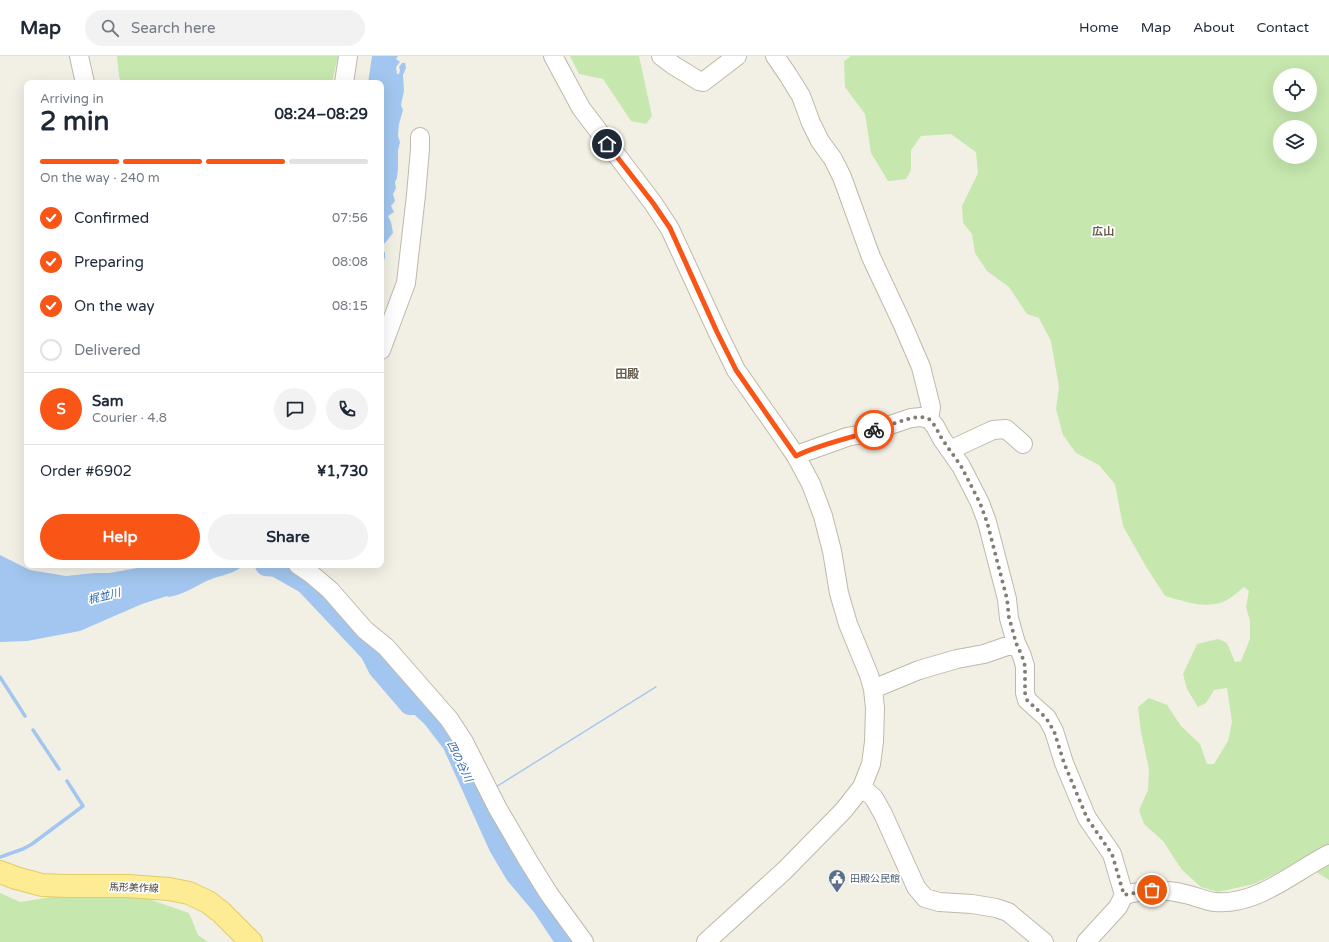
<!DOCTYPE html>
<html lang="en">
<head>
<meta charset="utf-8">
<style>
	:root { --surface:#fff; --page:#f2f2f3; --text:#1f2937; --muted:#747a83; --line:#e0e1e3; --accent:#f85517 }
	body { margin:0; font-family:"Varela Round","Noto Sans JP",sans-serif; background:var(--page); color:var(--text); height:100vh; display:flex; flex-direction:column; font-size:15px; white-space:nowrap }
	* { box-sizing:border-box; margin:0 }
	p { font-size:13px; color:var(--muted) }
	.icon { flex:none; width:22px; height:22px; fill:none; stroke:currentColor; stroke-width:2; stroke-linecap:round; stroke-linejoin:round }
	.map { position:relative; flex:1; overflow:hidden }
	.side { position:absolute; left:24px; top:24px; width:360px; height:488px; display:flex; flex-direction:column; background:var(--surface); border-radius:8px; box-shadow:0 4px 16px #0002 }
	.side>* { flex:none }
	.controls { position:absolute; left:1273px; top:12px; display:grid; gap:8px }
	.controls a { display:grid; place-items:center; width:44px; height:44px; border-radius:50%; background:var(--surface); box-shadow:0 4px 16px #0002; font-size:20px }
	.pin { position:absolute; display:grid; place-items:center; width:34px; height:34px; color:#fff; margin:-17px; border:2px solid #fff; border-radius:50%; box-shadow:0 1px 4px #0007 }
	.courier { position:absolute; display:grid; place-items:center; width:40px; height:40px; margin:-20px; border:3px solid #f85517; border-radius:50%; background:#fff; color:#222; box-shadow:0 1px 5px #0007 }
	.overview em { font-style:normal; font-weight:700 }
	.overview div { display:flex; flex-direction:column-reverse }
	.overview { display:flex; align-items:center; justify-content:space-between; height:68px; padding:0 16px }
	h1 { font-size:26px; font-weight:700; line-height:30px }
	.bar { display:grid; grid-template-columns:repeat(4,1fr); gap:6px 4px; align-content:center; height:48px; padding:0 16px }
	.bar i { height:5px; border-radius:3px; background:var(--line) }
	.bar .on { background:var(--accent) }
	.bar p { grid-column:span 4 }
	.line { display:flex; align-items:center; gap:10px; padding:0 16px; border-top:1px solid var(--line) }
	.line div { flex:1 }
	.round { display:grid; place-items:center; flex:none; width:42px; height:42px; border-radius:21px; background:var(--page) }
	ol { padding:0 16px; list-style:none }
	li { display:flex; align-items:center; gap:12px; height:44px }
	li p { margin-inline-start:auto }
	li .icon { padding:4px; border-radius:50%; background:var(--accent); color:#fff; stroke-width:4 }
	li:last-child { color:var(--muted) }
	li i { width:22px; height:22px; border:2px solid var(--line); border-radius:50% }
	.action { display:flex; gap:8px; margin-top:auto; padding:8px 16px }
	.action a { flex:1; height:46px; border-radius:24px; background:var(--accent); color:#fff; font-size:16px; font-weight:700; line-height:46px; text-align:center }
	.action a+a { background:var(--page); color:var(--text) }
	header { display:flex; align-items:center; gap:24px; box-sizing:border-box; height:56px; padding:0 20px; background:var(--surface); border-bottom:1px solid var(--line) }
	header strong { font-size:19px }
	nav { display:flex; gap:22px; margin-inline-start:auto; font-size:14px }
	.search { width:280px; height:36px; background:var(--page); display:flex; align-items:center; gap:10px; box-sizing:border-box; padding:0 14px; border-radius:22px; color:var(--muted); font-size:15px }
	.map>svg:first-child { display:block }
	.green { fill:#c6e7ae; fill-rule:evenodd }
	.water { fill:#a2c6ef }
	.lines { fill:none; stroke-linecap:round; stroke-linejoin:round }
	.stream { stroke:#a2c6ef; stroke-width:3.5 }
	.river { stroke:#a2c6ef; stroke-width:22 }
	.minor-casing { stroke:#beb9a8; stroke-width:20 }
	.major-casing { stroke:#e2cc64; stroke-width:24 }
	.minor { stroke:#fff; stroke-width:18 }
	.major { stroke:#fdec94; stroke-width:22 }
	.done { stroke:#827e73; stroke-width:4; stroke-dasharray:0 7.2 }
	.route { stroke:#f85517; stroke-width:5 }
	.labels { text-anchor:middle; stroke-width:3.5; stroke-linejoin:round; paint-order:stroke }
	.service-label { font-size:10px; fill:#4e5e75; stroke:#fff; text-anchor:start }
	.street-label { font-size:10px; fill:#454135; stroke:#fff }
	.neighbourhood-label { font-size:11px; font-weight:bold; fill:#68604c; stroke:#fff }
	.water-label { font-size:11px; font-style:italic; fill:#2f69b0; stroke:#fff }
	.quarter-label { font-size:12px; font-weight:bold; fill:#68604c; stroke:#fff }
</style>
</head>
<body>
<header>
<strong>Map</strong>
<div class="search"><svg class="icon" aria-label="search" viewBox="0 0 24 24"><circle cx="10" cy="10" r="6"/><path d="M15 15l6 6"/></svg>Search here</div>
<nav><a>Home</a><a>Map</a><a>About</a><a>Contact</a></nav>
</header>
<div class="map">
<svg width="1329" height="886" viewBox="0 0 1329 886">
	<rect width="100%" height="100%" fill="#f2f0e5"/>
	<path class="green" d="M 117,0 L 338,0 L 332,27 L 121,27 L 119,20 Z
		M 570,0 L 639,0 L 652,60 L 646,68 L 631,65 L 603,23 L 579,18 Z
		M 851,0 L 1329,0 L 1329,824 L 1300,806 L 1254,828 L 1218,836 L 1201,831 L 1182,814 L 1163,785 L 1144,768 L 1139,754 L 1148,734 L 1149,713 L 1141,676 L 1138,651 L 1149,642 L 1167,649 L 1181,670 L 1200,688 L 1207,708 L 1214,708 L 1228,685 L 1232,666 L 1227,632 L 1214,634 L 1206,647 L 1198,651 L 1187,633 L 1183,618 L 1197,588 L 1218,583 L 1227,587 L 1235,606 L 1241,605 L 1250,583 L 1250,565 L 1246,551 L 1249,535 L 1244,531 C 1238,536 1230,543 1223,546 C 1204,553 1184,545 1165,540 L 1145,509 L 1123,470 L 1115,428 L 1099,409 L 1076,397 L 1063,379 L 1056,353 L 1059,331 L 1051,285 L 1039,262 L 1027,258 L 1009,231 L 987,215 L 975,197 L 972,178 L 963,167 L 962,150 L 978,117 L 976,96 L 951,78 L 921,80 L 911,94 L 911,114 L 906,123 L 888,125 L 871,97 L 865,58 L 845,31 L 844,5 ZM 1280,19 L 1310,19 L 1310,49 L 1280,49 ZM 1280,71 L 1310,71 L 1310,101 L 1280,101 Z
		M 0,837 L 20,846 L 64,839 L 140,840 L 189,857 L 198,879 L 208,886 L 0,886 Z"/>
	<path class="water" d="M 372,0 L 398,0 L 396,3 L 400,6 L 396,11 L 397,18 L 399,18 L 400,14 L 399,11 L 402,7 L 405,7 L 406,12 L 403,19 L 404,35 L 401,49 L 403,54 L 399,68 L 398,80 L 400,86 L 398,95 L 398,112 L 397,122 L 395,126 L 396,132 L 393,138 L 395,145 L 391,150 L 394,156 L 388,160 L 391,166 L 393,177 L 385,187 L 381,189 L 381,27 L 368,27 Z
		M 381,194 L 385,196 L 385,202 L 382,206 L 384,214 L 381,228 Z
		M 0,499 L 30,514 L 66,520 L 94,517 L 109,517 L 137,512 L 148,511 L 157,509 L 244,509 C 234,518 221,519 209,524 C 195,530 184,539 168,541 L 167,540 L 142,548 L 80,575 L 27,585 L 0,586 Z
		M 656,630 L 657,631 L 494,733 L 493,732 Z"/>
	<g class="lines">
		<path class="stream" d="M 0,621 L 25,660
			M 33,674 L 59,713
			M 0,801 L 23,793 L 32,788 L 83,750 L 67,725"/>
		<path class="river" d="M 266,509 L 276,510 L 306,527 L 371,596 L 379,612 L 410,648 L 419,648 L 433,661 L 453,687 L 500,791 L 516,818 L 543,850 L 567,886"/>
		<g class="minor-casing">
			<path id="minor" d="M 79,0 L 85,27
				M 553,0 L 581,52 L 653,147 L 670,173 L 717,275 L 736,314 L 783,381 L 796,400 L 811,428 L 823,460 L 832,495 L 839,537 L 848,568 L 869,619 L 873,633 L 875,652 L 874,686 L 871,708 L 862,731
				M 661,0 L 673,9 L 699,25 L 703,26 L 737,0
				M 775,0 L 788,19 L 801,40 L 811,67 L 820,85 L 833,103 L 842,121 L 871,201 L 902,267 L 921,311 L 931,351 L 929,363
				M 344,27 L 348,0
				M 381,294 L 406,227 L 416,139 L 420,93 L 420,81
				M 950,394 L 993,374 L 1006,373 L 1023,388
				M 796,400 L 805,396 L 847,381 L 863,378 L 911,362 L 921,361 L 929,363 L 935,370 L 942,383 L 961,410 L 980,447 L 987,466 L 1007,543 L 1009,562 L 1012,573 L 1016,587 L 1022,600 L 1025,610 L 1025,637 L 1027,644 L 1047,662 L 1054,675 L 1064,707 L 1087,762 L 1112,798 L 1124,839
				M 298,509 L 310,517 L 330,534 L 365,574 L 386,591 L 449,663 L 464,686 L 498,753 L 529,806 L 549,838 L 584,886
				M 873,633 L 919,614 L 957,603 L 984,598 L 1016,587
				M 706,886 L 785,814 L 843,755 L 862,731 L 874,742 L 883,758 L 916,831 L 925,842 L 939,846 L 972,848 L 996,852 L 1008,856 L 1044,886
				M 1086,886 L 1118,851 L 1124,839 C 1144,834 1166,833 1185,838 C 1195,840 1205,845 1215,846 C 1256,850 1294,816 1329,798"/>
		</g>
		<g class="major-casing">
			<path id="major" d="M 0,816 L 16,822 L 42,829 L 67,830 L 128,830 L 169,833 L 189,837 L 208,846 L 221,856 L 251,886"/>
		</g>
		<use href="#minor" class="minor"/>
		<use href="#major" class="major"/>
	</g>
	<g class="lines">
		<path class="done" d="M 874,374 L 911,362 L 921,361 L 929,363 L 935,370 L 942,383 L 961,410 L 980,447 L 987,466 L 1007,543 L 1009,562 L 1012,572 L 1016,587 L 1022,600 L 1025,610 L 1025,637 L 1027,644 L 1046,662 L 1054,675 L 1064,707 L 1087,762 L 1112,798 L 1124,839 L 1152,834"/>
		<path class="route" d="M 607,88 L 653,147 L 670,172 L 717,276 L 736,314 L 796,400 C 820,388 848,383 874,374"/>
	</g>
	<defs>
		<g id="civic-pin" transform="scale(0.9)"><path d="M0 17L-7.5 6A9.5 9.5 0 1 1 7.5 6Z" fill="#5c6f8a" stroke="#fff"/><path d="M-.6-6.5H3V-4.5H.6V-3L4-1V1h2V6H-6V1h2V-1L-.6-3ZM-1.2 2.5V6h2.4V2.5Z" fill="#fff"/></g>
	</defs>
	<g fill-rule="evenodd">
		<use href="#civic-pin" x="837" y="822"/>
	</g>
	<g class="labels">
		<g class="service-label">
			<text x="850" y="826">田殿公民館</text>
		</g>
		<g class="street-label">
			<text transform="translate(134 831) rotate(2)" y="4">馬形美作線</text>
		</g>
		<g class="neighbourhood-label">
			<text x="1103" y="179">広山</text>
		</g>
		<g class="water-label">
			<text transform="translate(104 540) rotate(-14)" y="4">梶並川</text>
			<text transform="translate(460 705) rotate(64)" y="4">四の谷川</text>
		</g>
		<g class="quarter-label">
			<text x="627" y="322">田殿</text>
		</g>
	</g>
</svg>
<div class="controls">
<a><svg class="icon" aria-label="locate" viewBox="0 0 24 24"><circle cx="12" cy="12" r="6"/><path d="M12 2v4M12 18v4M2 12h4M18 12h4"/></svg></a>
<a><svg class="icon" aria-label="layers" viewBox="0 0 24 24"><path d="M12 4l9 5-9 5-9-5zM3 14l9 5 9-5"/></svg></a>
</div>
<div class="pin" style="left:1152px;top:834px;background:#ea580c"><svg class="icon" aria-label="bag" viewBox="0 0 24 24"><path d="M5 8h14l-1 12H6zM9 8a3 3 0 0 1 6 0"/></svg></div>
<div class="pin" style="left:607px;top:88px;background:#1f2937"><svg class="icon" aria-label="home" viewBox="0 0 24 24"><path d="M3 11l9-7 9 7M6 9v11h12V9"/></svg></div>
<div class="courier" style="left:874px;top:374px"><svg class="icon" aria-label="bike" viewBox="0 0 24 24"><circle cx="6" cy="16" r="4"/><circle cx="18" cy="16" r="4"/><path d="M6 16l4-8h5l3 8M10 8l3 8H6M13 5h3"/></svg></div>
<section class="side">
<div class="overview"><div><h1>2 min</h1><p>Arriving in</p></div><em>08:24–08:29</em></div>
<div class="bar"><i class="on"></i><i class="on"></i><i class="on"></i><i></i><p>On the way · 240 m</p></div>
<ol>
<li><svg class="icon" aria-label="check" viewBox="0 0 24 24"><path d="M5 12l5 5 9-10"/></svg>Confirmed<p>07:56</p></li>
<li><svg class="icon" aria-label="check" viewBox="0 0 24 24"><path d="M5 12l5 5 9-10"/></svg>Preparing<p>08:08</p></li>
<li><svg class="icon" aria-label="check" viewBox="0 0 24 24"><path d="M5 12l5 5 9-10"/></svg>On the way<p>08:15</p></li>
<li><i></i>Delivered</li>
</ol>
<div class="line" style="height:72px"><b class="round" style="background:var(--accent);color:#fff">S</b><div><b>Sam</b><p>Courier · 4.8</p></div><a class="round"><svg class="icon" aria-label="chat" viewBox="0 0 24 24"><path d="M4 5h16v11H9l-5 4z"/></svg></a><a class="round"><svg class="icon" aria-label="phone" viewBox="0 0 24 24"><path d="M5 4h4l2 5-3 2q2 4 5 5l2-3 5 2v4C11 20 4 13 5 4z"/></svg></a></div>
<div class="line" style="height:52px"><div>Order #6902</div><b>¥1,730</b></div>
<div class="action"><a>Help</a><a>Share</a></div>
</section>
</div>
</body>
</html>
